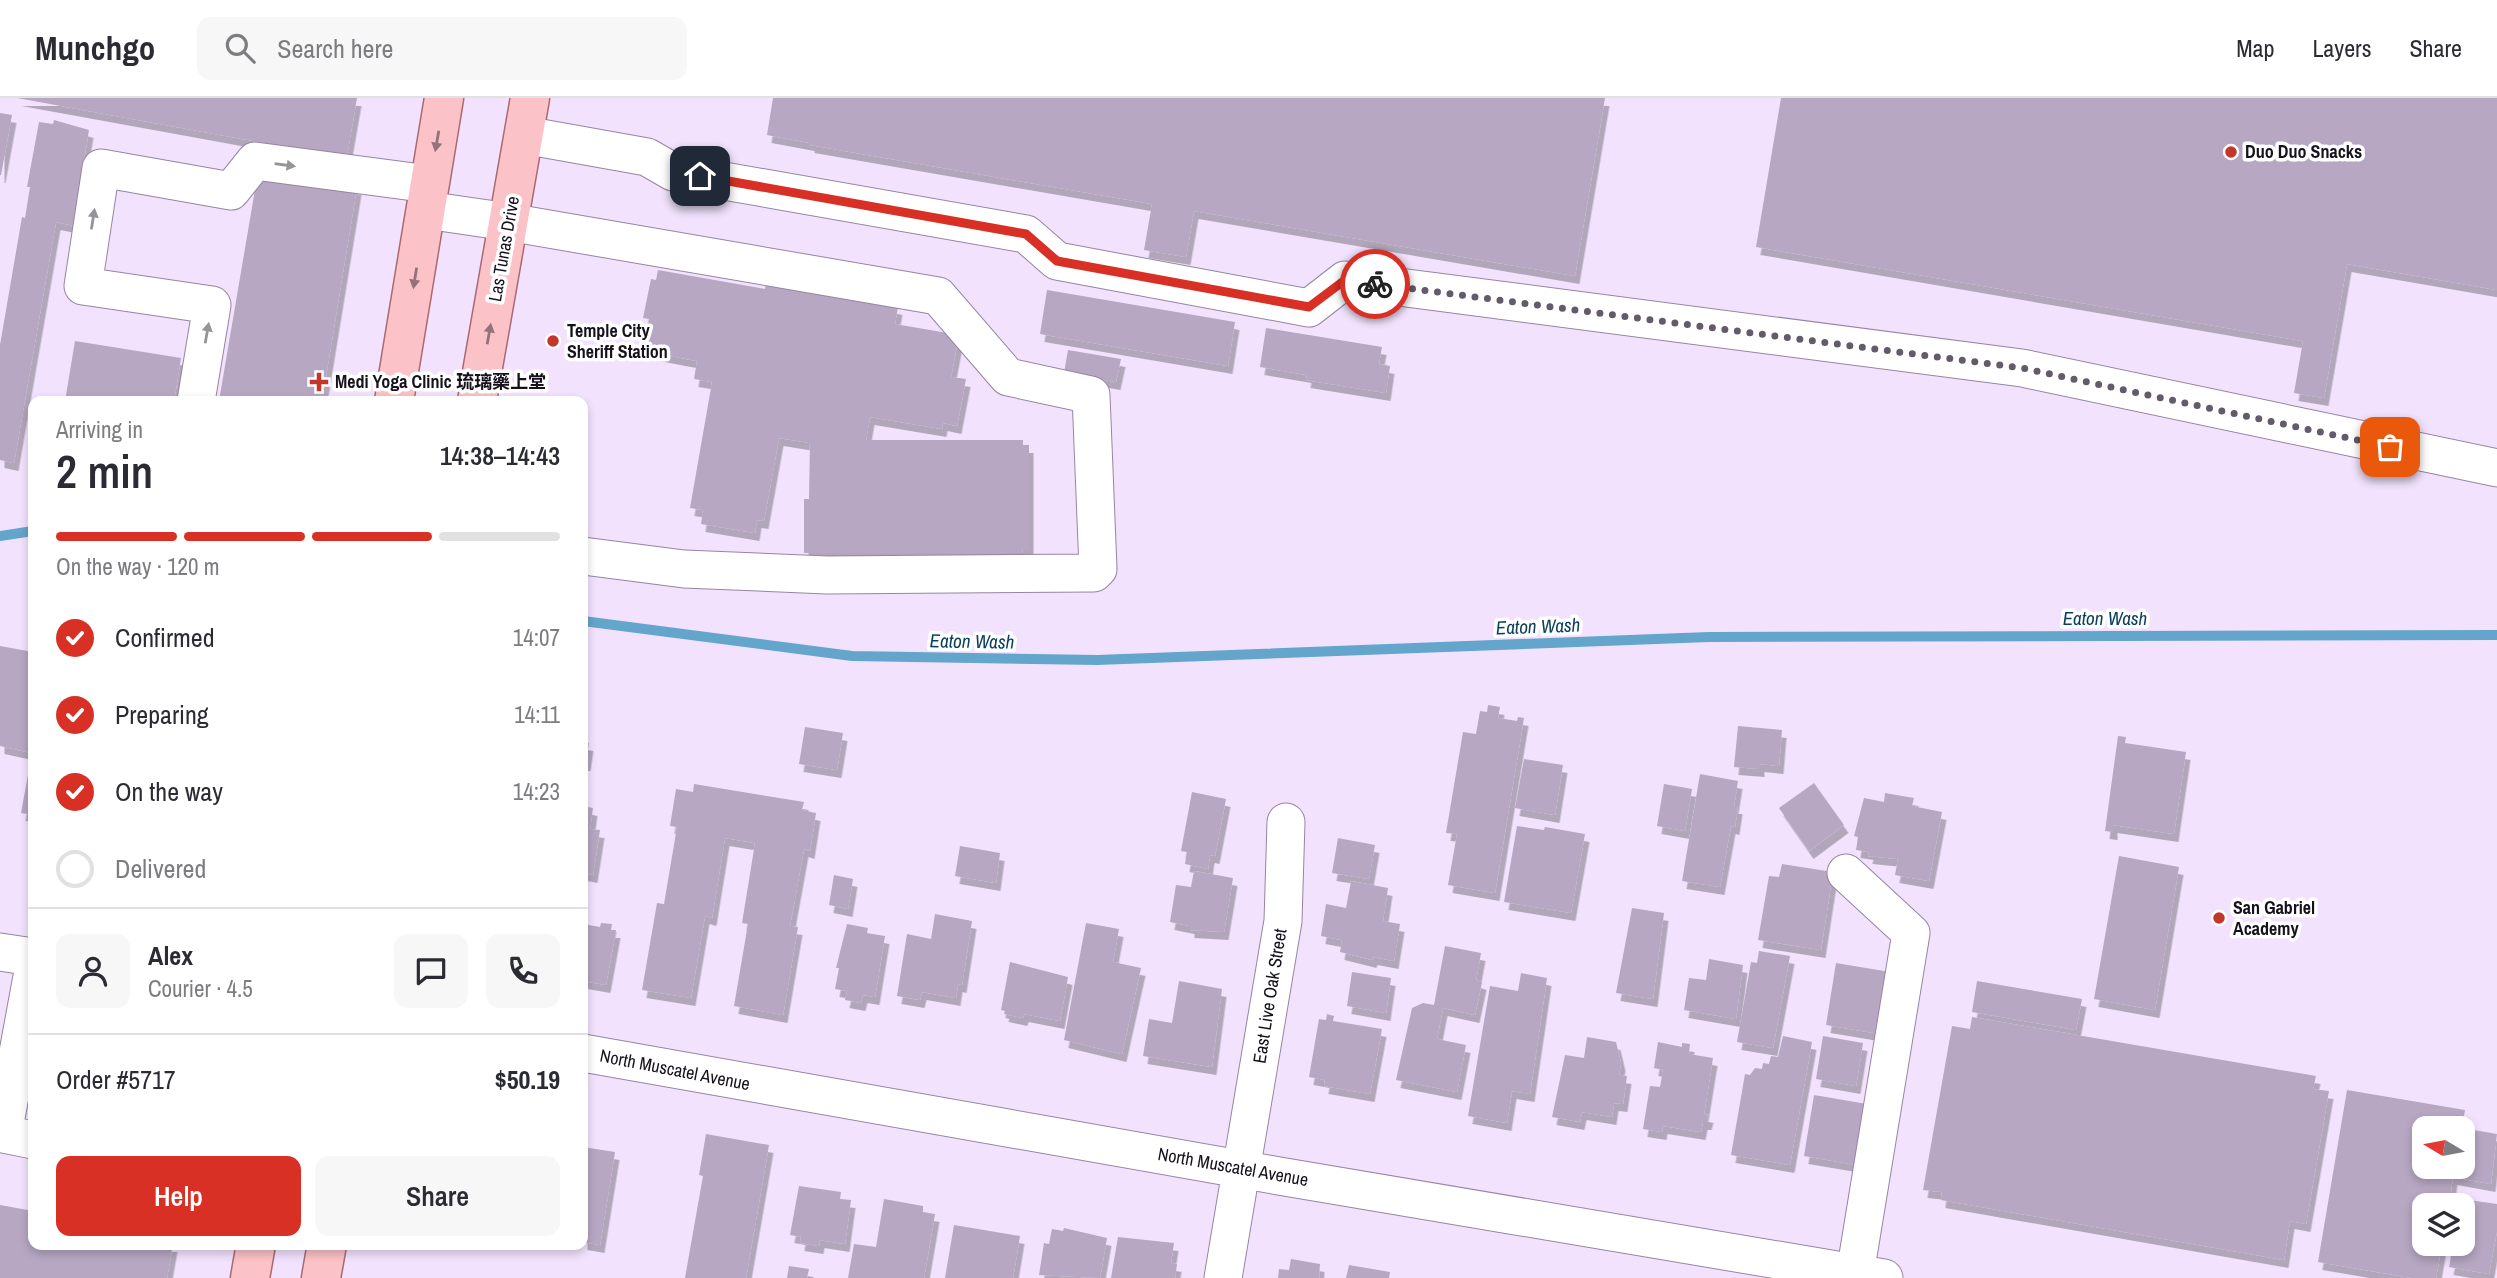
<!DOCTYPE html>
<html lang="en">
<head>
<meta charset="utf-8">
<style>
	:root { --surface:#fff; --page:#f7f7f7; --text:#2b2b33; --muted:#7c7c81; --line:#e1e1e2; --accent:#d93025 }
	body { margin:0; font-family:"Archivo Narrow","Noto Sans SC",sans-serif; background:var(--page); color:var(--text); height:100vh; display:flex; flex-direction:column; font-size:26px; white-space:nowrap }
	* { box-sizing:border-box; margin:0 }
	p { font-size:23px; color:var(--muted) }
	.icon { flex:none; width:38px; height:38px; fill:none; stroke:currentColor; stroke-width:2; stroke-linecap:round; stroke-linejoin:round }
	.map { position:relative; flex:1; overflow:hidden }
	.sheet { position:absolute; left:28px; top:298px; width:560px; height:854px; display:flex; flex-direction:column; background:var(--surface); border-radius:14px; box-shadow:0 4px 10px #0003 }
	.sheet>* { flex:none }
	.needle { width:46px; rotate:280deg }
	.tools { position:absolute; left:2412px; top:1018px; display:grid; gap:14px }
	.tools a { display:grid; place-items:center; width:63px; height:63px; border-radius:14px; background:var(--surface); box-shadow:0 4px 10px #0003; font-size:35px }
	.pin { position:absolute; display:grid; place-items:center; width:60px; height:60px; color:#fff; margin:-30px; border-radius:14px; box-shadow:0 4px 10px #0006 }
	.courier { position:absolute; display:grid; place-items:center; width:70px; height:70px; margin:-35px; border:5px solid #d93025; border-radius:50%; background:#fff; color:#222; box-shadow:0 2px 9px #0007 }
	.headline em { font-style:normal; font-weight:600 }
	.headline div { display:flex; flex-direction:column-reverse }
	.headline { display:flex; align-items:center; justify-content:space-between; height:119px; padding:0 28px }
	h1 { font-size:46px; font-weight:600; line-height:52px }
	.bar { display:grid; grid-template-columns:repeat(4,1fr); gap:10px 7px; align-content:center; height:84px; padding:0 28px }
	.bar i { height:9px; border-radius:5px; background:var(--line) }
	.bar .selected { background:var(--accent) }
	.bar p { grid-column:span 4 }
	.line { display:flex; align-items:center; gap:18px; padding:0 28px; border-top:2px solid var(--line) }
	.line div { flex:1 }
	.round { display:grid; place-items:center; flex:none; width:74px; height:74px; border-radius:14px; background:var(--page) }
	ol { padding:0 28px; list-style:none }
	li { display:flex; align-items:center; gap:21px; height:77px }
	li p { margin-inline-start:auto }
	li .icon { padding:7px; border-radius:50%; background:var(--accent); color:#fff; stroke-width:4 }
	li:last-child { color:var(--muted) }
	li i { width:38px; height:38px; border:4px solid var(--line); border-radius:50% }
	.cta { display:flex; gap:14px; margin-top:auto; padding:14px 28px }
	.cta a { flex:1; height:80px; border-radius:14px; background:var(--accent); color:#fff; font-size:28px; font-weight:600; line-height:80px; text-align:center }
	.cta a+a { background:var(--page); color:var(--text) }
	header { display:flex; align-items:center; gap:42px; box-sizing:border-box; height:98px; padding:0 35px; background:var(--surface); border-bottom:2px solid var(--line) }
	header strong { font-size:33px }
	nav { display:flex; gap:38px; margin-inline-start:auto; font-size:24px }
	.search { width:490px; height:63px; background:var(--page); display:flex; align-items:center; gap:18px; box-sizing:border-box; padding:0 24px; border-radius:14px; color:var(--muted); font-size:26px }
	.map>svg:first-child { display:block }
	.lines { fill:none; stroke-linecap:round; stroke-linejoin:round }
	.stream { stroke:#64a5cc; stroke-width:10 }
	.building { fill:#b7a7c3; filter:url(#shadow) }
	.minor-casing { stroke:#9586a0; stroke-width:39 }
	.major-casing { stroke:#a96a72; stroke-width:41 }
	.minor { stroke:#fff; stroke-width:37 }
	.major { stroke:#fbc2c7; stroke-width:38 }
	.oneway { fill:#947279 }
	.oneway2 { fill:#969498 }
	.done { stroke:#635a6a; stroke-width:7; stroke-dasharray:0 12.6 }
	.route { stroke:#d93025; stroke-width:9 }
	.poi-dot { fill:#c3362a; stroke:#fff; stroke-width:2.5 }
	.labels { text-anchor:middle; stroke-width:7; stroke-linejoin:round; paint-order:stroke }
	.poi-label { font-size:18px; font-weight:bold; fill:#16111a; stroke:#fff; text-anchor:start }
	.street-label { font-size:18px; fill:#16111a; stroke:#fff }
	.water-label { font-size:19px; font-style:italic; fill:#0a405b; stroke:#fff }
</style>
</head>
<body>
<header>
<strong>Munchgo</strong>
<div class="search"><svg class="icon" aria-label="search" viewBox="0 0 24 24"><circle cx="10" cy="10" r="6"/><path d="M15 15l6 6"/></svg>Search here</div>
<nav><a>Map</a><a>Layers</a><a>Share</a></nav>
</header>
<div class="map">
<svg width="2497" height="1180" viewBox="0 0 2497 1180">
	<defs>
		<filter id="shadow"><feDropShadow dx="4.5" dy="8" stdDeviation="0" flood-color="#0004"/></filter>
	</defs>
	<rect width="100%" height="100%" fill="#f2e2fe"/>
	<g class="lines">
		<path class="stream" d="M 0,438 L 33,433
			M 583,523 L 852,558 L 1097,562 L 1709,539 L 2497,537"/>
	</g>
	<path class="building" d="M 17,0 L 357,0 L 346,63 L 309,53 Z
		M 773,0 L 1605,0 L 1575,178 L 1194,113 L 1186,159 L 1144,152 L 1152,106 L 810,47 L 810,45 L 767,37 Z
		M 1781,0 L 2497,0 L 2497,192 L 2347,166 L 2324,300 L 2294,295 L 2303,243 L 1756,149 Z
		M 0,15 L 12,17 L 1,77 L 0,77 Z
		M 54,22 L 89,32 L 78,97 L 75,100 L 80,101 L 75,128 L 56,124 L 14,365 L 0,362 L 0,247 L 22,119 L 25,120 L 30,89 L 27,89 L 39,24 L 53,26 Z
		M 258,74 L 357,89 L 322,303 L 219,303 Z
		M 658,172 L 765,191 L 766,185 L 898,209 L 895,226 L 959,237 L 951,279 L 966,281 L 957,328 L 943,325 L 942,331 L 870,319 L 866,342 L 1023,342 L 1023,347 L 1029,347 L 1029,451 L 1022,451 L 1023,455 L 804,455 L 804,401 L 809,401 L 810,345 L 779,340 L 764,423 L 757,422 L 755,435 L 701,426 L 703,412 L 690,410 L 712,284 L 694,281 L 697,263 L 644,253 L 649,221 L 643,220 L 651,181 L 656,182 Z
		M 1047,192 L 1235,224 L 1228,268 L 1040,236 Z
		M 1266,230 L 1382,249 L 1379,266 L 1390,268 L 1386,295 L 1306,282 L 1307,277 L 1260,269 Z
		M 75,243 L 181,260 L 174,303 L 65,303 Z
		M 1068,252 L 1121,261 L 1116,284 L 1064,275 Z
		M 0,548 L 33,554 L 33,717 L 21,715 L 32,655 L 0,648 Z
		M 1488,607 L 1500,609 L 1498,620 L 1517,623 L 1518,619 L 1524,620 L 1495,795 L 1448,787 L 1457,736 L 1446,735 L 1463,634 L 1476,636 L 1480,613 L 1487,614 Z
		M 1738,628 L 1782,632 L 1779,668 L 1760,666 L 1760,671 L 1734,669 Z
		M 805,629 L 843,635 L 837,672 L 799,666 Z
		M 2118,638 L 2126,639 L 2125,645 L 2186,654 L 2174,736 L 2113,727 L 2113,734 L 2105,733 Z
		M 583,644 L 589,645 L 586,665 L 583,665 Z
		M 1524,661 L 1563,667 L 1555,717 L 1515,710 Z
		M 1700,676 L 1738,683 L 1734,708 L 1738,708 L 1735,729 L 1731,728 L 1720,789 L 1682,783 Z
		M 1814,685 L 1844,727 L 1809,753 L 1779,710 Z
		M 694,686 L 804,704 L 802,712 L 816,715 L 810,753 L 804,751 L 790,828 L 798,829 L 783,917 L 734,908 L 748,826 L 742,825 L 755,745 L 725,740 L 712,820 L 705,818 L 691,900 L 642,892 L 657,805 L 664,806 L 677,729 L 670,728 L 676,691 L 693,694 Z
		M 1664,686 L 1692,691 L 1685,733 L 1657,728 Z
		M 1192,694 L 1226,701 L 1215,758 L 1210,757 L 1208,771 L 1185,766 L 1187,754 L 1181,753 Z
		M 1885,695 L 1914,700 L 1912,708 L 1942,714 L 1929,783 L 1895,777 L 1898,761 L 1868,758 L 1869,754 L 1856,752 L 1858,739 L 1854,738 L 1864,700 L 1884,704 Z
		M 583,708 L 593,710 L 590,731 L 600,732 L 593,777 L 583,775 Z
		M 1517,728 L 1544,732 L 1545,729 L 1585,736 L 1571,815 L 1504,804 Z
		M 1338,740 L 1375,747 L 1369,781 L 1332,775 Z
		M 960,748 L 1000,755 L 996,785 L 955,778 Z
		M 2119,758 L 2179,769 L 2155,912 L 2094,901 Z
		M 1782,766 L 1833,774 L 1821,852 L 1758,842 L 1769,778 L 1779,779 Z
		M 1194,773 L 1233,780 L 1224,834 L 1190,832 L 1190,828 L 1170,824 L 1176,787 L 1191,789 Z
		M 834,777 L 853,781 L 848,811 L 829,807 Z
		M 1351,783 L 1388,790 L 1383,823 L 1400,826 L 1394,863 L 1373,859 L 1372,862 L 1340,854 L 1342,842 L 1321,838 L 1326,806 L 1346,810 Z
		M 1632,810 L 1664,815 L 1653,901 L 1616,895 Z
		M 935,816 L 972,823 L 962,887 L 958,886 L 956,900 L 922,894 L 920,902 L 897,898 L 907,836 L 931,841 Z
		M 601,825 L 612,826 L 611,832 L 616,832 L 606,887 L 583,883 L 583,826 L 600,829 Z
		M 1086,825 L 1119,831 L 1113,864 L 1141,870 L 1122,956 L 1064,942 Z
		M 847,826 L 868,830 L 867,835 L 885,838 L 875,899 L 863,897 L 861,905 L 845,902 L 847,893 L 835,891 L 839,870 L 836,870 Z
		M 1445,848 L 1481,855 L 1476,882 L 1482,884 L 1475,917 L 1443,910 L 1437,941 L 1466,947 L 1457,994 L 1396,982 L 1412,910 L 1423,905 L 1434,907 Z
		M 1759,853 L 1790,858 L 1773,950 L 1737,944 L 1751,864 L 1757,865 Z
		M 1709,861 L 1743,867 L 1736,921 L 1684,912 L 1689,880 L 1706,882 Z
		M 1010,864 L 1068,879 L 1060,923 L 1024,916 L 1023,920 L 1004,916 L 1005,913 L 1001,912 Z
		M 1836,865 L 1896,875 L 1886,937 L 1826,927 Z
		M 1352,874 L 1391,880 L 1386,915 L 1347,908 Z
		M 1521,875 L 1547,880 L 1530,996 L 1512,993 L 1507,1025 L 1468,1018 L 1490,888 L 1518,893 Z
		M 1179,883 L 1222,891 L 1212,969 L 1143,958 L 1149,921 L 1172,925 Z
		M 1977,883 L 2082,901 L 2076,932 L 1972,914 Z
		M 1327,916 L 1334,918 L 1333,923 L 1382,931 L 1370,996 L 1324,988 L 1325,982 L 1309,979 L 1319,921 L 1326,922 Z
		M 1972,919 L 2316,978 L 2313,991 L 2329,993 L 2306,1126 L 2290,1123 L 2284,1162 L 1941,1102 L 1942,1094 L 1923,1092 L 1952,928 L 1970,931 Z
		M 1783,938 L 1812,944 L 1790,1067 L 1731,1057 L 1745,976 L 1750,977 L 1755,970 L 1762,971 L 1763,965 L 1769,966 L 1771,958 L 1778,959 Z
		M 1823,938 L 1863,945 L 1856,988 L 1816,981 Z
		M 1587,939 L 1616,944 L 1621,965 L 1619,977 L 1627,978 L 1623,1006 L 1614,1005 L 1612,1019 L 1582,1014 L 1580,1024 L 1552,1019 L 1565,957 L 1584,960 Z
		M 1658,944 L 1682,949 L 1682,945 L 1690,946 L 1689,956 L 1713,960 L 1704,1016 L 1709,1017 L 1707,1024 L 1703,1024 L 1701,1034 L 1663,1028 L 1662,1034 L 1643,1031 L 1650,988 L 1660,989 L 1663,972 L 1654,970 Z
		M 2347,992 L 2465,1012 L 2462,1031 L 2424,1031 L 2424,1069 L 2462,1069 L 2462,1030 L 2497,1036 L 2491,1086 L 2453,1079 L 2449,1108 L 2424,1108 L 2424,1146 L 2442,1146 L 2436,1180 L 2412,1180 L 2318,1164 Z
		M 1814,997 L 1873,1007 L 1863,1068 L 1804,1058 Z
		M 706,1036 L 769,1047 L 746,1180 L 685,1180 L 703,1078 L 699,1077 Z
		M 583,1049 L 615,1054 L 600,1147 L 583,1144 Z
		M 799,1088 L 841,1094 L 840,1101 L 851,1102 L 845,1146 L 820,1142 L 819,1148 L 800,1145 L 801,1139 L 790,1137 Z
		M 884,1101 L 923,1108 L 923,1114 L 935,1116 L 924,1180 L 848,1180 L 854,1146 L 876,1149 Z
		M 2462,1101 L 2497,1106 L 2497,1133 L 2489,1176 L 2449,1169 L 2452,1155 L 2446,1154 L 2447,1146 L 2462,1146 Z
		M 0,1107 L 33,1113 L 33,1146 L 173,1146 L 167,1180 L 0,1180 Z
		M 954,1127 L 1020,1138 L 1013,1180 L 945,1180 Z
		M 1064,1130 L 1107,1140 L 1100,1180 L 1039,1177 L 1044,1145 L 1049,1146 L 1052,1131 L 1063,1133 Z
		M 1118,1139 L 1174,1145 L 1171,1165 L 1177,1166 L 1175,1180 L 1111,1180 Z
		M 1291,1161 L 1320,1166 L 1319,1180 L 1278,1180 L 1279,1171 L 1289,1172 Z
		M 1349,1167 L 1390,1174 L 1389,1180 L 1346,1180 Z
		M 789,1168 L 809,1171 L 807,1180 L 787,1180 Z"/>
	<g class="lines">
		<g class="minor-casing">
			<path id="minor" d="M 524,37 L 647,59 L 673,74 L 1026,136 L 1057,163 L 1309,210 L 1345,182 L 2022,270 L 2497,370
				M 426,112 L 508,124 L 938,198 L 1008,279 L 1091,297 L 1098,471 L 1094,475 L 827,477 L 684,471 L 583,458
				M 196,303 L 212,207 L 83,188 L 101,70 L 231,93 L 255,63 L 429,86
				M 1846,775 L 1911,835 L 1855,1176
				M 0,854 L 33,859
				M 33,873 L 3,1036 L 33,1042
				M 583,955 L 1279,1078 L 1884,1180
				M 1223,1180 L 1283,823 L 1286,724"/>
		</g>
		<g class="major-casing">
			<path id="major" d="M 394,303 L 444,0
				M 477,303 L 530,0
				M 250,1180 L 256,1146
				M 321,1180 L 327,1146"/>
		</g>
		<use href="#minor" class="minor"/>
		<use href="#major" class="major"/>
	</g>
	<defs><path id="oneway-solid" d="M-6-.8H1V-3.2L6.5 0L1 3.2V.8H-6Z" transform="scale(1.75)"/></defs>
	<g class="oneway">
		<use href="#oneway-solid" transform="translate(437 43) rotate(100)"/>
		<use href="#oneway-solid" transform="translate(415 180) rotate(99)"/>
		<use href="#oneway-solid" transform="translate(489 236) rotate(-80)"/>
	</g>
	<g class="oneway2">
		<use href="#oneway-solid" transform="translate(285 67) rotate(8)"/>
		<use href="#oneway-solid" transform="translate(93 121) rotate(-81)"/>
		<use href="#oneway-solid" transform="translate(207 235) rotate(-80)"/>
	</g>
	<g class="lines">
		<path class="done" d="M 1375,186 L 2022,270 L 2390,349"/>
		<path class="route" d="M 700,78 L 1026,136 L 1057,163 L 1309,209 L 1345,182 L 1375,186"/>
	</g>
	<g class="poi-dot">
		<circle cx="2231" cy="54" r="7"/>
		<circle cx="553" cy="243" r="7"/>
		<path d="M315.5 273.5h7v7h7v7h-7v7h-7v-7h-7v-7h7z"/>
		<circle cx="2219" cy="820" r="7"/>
	</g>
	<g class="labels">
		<g class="poi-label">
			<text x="2245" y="60">Duo Duo Snacks</text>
			<text x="567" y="239">Temple City<tspan x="567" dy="21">Sheriff Station</tspan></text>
			<text x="335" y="290">Medi Yoga Clinic 琉璃藥上堂</text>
			<text x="2233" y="816">San Gabriel<tspan x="2233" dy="21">Academy</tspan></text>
		</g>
		<g class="street-label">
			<text transform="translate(504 151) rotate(-80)" y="6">Las Tunas Drive</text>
			<text transform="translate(1270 898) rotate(-81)" y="6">East Live Oak Street</text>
			<text transform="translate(675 972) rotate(11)" y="6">North Muscatel Avenue</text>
			<text transform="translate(1233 1069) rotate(10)" y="6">North Muscatel Avenue</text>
		</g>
		<g class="water-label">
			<text x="2105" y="527">Eaton Wash</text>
			<text transform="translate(1538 528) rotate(-2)" y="7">Eaton Wash</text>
			<text transform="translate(972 543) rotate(1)" y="7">Eaton Wash</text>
		</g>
	</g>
</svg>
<div class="tools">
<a><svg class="needle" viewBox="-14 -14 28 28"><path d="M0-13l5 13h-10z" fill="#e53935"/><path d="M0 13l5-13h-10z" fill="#7c7c81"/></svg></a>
<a><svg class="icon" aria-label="layers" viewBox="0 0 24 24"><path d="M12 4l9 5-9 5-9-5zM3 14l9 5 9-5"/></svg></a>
</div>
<div class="pin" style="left:2390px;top:349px;background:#ea580c"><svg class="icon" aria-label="bag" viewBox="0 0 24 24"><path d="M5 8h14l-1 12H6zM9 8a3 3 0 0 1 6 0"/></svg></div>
<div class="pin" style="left:700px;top:78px;background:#1f2937"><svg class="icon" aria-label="home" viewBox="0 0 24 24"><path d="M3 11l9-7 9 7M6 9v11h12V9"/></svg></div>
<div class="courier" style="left:1375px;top:186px"><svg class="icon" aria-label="bike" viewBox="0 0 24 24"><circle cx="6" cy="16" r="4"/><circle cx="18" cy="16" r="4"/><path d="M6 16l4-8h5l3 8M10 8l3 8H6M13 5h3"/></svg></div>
<section class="sheet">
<div class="headline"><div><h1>2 min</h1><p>Arriving in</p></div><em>14:38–14:43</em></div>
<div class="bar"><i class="selected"></i><i class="selected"></i><i class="selected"></i><i></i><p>On the way · 120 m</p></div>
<ol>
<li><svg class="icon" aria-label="check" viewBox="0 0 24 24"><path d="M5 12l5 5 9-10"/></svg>Confirmed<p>14:07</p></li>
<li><svg class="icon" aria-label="check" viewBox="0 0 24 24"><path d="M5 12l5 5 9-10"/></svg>Preparing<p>14:11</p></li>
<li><svg class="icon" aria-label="check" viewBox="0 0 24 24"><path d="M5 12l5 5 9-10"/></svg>On the way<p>14:23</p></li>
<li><i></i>Delivered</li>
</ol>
<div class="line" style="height:126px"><a class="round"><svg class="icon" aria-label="person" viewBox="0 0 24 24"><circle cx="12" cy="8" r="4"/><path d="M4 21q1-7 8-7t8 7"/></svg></a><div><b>Alex</b><p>Courier · 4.5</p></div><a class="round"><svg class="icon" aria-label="chat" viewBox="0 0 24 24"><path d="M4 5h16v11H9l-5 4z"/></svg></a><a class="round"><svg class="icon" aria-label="phone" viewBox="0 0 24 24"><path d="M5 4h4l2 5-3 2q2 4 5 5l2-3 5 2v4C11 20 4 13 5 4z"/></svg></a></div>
<div class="line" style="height:91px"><div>Order #5717</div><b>$50.19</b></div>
<div class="cta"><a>Help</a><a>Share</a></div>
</section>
</div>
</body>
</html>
